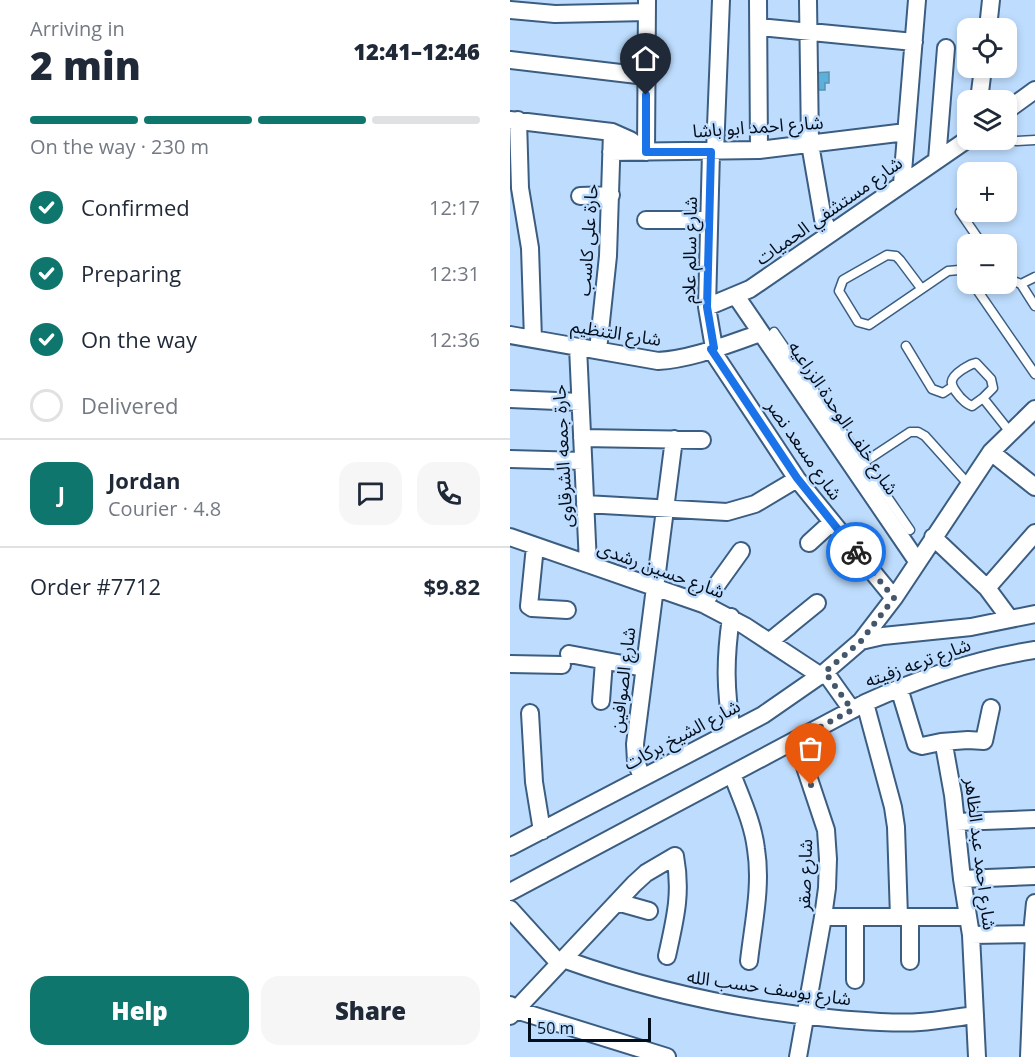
<!DOCTYPE html>
<html lang="en">
<head>
<meta charset="utf-8">
<style>
	:root { --surface:#fff; --page:#f6f6f7; --text:#1f2937; --muted:#747a83; --line:#e0e1e3; --accent:#0f766e }
	body { margin:0; font-family:"Open Sans","Noto Sans Arabic",sans-serif; background:var(--page); color:var(--text); height:100vh; display:flex; flex-direction:column; font-size:22px; white-space:nowrap }
	* { box-sizing:border-box; margin:0 }
	p { font-size:20px; color:var(--muted) }
	.icon { flex:none; width:33px; height:33px; fill:none; stroke:currentColor; stroke-width:2; stroke-linecap:round; stroke-linejoin:round }
	.map { position:relative; flex:1; overflow:hidden }
	.panel { display:flex; flex-direction:column; background:var(--surface); width:510px }
	.panel>* { flex:none }
	.fabs { position:absolute; left:447px; top:18px; display:grid; gap:12px }
	.fabs a { display:grid; place-items:center; width:60px; height:60px; border-radius:12px; background:var(--surface); box-shadow:0 3px 9px #0003; font-size:30px }
	.scale { position:absolute; left:18px; bottom:15px; width:123px; box-sizing:border-box; padding-left:6px; border:3px solid #030e1c; border-top:0; font-size:16px; line-height:21px; white-space:nowrap; color:#030e1c; -webkit-text-stroke:4px #beddfe; paint-order:stroke }
	.pin { position:absolute; display:grid; place-items:center; width:51px; height:51px; color:#fff; margin:-62px -26px; border-radius:50% 50% 50% 0; rotate:-45deg; box-shadow:0 0 6px #0007 }
	.pin .icon { rotate:45deg }
	.courier { position:absolute; display:grid; place-items:center; width:60px; height:60px; margin:-30px; border:4px solid #1a73e8; border-radius:50%; background:#fff; color:#222; box-shadow:0 2px 8px #0007 }
	.overview em { font-style:normal; font-weight:800 }
	.overview div { display:flex; flex-direction:column-reverse }
	.overview { display:flex; align-items:center; justify-content:space-between; height:102px; padding:0 30px }
	h1 { font-size:39px; font-weight:800; line-height:45px }
	.bar { display:grid; grid-template-columns:repeat(4,1fr); gap:9px 6px; align-content:center; height:72px; padding:0 30px }
	.bar i { height:8px; border-radius:4px; background:var(--line) }
	.bar .current { background:var(--accent) }
	.bar p { grid-column:span 4 }
	.line { display:flex; align-items:center; gap:15px; padding:0 30px; border-top:2px solid var(--line) }
	.line div { flex:1 }
	.round { display:grid; place-items:center; flex:none; width:63px; height:63px; border-radius:18px; background:var(--page) }
	ol { padding:0 30px; list-style:none }
	li { display:flex; align-items:center; gap:18px; height:66px }
	li p { margin-inline-start:auto }
	li .icon { padding:6px; border-radius:50%; background:var(--accent); color:#fff; stroke-width:4 }
	li:last-child { color:var(--muted) }
	li i { width:33px; height:33px; border:3px solid var(--line); border-radius:50% }
	.cta { display:flex; gap:12px; margin-top:auto; padding:12px 30px }
	.cta a { flex:1; height:69px; border-radius:18px; background:var(--accent); color:#fff; font-size:24px; font-weight:800; line-height:69px; text-align:center }
	.cta a+a { background:var(--page); color:var(--text) }
	main { display:flex; flex:1; min-height:0 }
	.map>svg:first-child { display:block }
	.building { fill:#5bb1d9; stroke:#5b92ad; stroke-width:1.5 }
	.lines { fill:none; stroke-linecap:round; stroke-linejoin:round }
	.lane-casing { stroke:#3b5d81; stroke-width:11 }
	.street-casing { stroke:#3b5d81; stroke-width:20 }
	.lane { stroke:#fff; stroke-width:8 }
	.street { stroke:#fff; stroke-width:16 }
	.done { stroke:#44566b; stroke-width:6; stroke-dasharray:0 10.8 }
	.route { stroke:#1a73e8; stroke-width:8 }
	.labels { text-anchor:middle; stroke-width:5; stroke-linejoin:round; paint-order:stroke }
	.street-label { font-size:18px; fill:#030e1c; stroke:#beddfe }
</style>
</head>
<body>
<main>
<section class="panel">
<div class="overview"><div><h1>2 min</h1><p>Arriving in</p></div><em>12:41–12:46</em></div>
<div class="bar"><i class="current"></i><i class="current"></i><i class="current"></i><i></i><p>On the way · 230 m</p></div>
<ol>
<li><svg class="icon" aria-label="check" viewBox="0 0 24 24"><path d="M5 12l5 5 9-10"/></svg>Confirmed<p>12:17</p></li>
<li><svg class="icon" aria-label="check" viewBox="0 0 24 24"><path d="M5 12l5 5 9-10"/></svg>Preparing<p>12:31</p></li>
<li><svg class="icon" aria-label="check" viewBox="0 0 24 24"><path d="M5 12l5 5 9-10"/></svg>On the way<p>12:36</p></li>
<li><i></i>Delivered</li>
</ol>
<div class="line" style="height:108px"><b class="round" style="background:var(--accent);color:#fff">J</b><div><b>Jordan</b><p>Courier · 4.8</p></div><a class="round"><svg class="icon" aria-label="chat" viewBox="0 0 24 24"><path d="M4 5h16v11H9l-5 4z"/></svg></a><a class="round"><svg class="icon" aria-label="phone" viewBox="0 0 24 24"><path d="M5 4h4l2 5-3 2q2 4 5 5l2-3 5 2v4C11 20 4 13 5 4z"/></svg></a></div>
<div class="line" style="height:78px"><div>Order #7712</div><b>$9.82</b></div>
<div class="cta"><a>Help</a><a>Share</a></div>
</section>
<div class="map">
<svg width="525" height="1057" viewBox="0 0 525 1057">
	<rect width="100%" height="100%" fill="#beddfe"/>
	<path class="building" d="M 319,72 L 319,83 L 315,83 L 315,90 L 301,90 L 301,73 Z"/>
	<g class="lines">
		<g class="lane-casing">
			<path id="lane" d="M 496,139 L 507,141 L 525,140
				M 450,212 L 472,244
				M 496,278 L 511,284 L 525,306
				M 463,284 L 525,374
				M 511,284 L 525,277
				M 411,288 L 390,260 L 386,256 L 377,255 L 333,280 L 329,291 L 348,322 L 359,325 L 438,271 L 449,270 L 458,276
				M 264,332 L 400,530
				M 396,346 L 422,389 L 433,393 L 442,387
				M 466,363 L 481,379 L 483,388 L 473,398 L 462,406 C 456,404 454,401 450,397 C 439,384 438,379 453,369 C 458,366 460,364 466,363 Z
				M 473,398 L 500,432
				M 353,463 L 400,432 L 408,432 L 415,436 L 459,485"/>
		</g>
		<g class="street-casing">
			<path id="street" d="M 248,0 L 249,150
				M 298,0 L 300,144 L 313,219 L 320,234
				M 0,10 L 45,14 L 137,12
				M 249,27 L 404,42
				M 478,28 L 481,0
				M 0,60 L 136,76
				M 469,100 L 473,68
				M 496,111 L 525,90
				M 0,120 L 102,132 L 120,140 L 136,152
				M 8,120 L 10,188 L 20,248 L 23,339
				M 101,152 L 249,150 L 396,132
				M 136,152 L 137,0
				M 201,152 L 197,307 L 204,348
				M 205,152 L 211,0
				M 427,160 L 436,48
				M 392,184 L 407,0
				M 70,196 L 101,195
				M 136,220 L 199,220
				M 226,296 L 407,561
				M 197,307 L 240,289 L 458,139
				M 0,335 L 148,361 C 183,359 218,344 251,333
				M 68,347 L 78,564
				M 201,349 L 287,479 L 384,598
				M 88,350 L 98,256 L 102,132
				M 0,399 L 70,402
				M 72,438 L 192,440
				M 481,452 L 525,487
				M 0,459 L 73,461
				M 75,504 L 217,512 L 245,504 L 287,479
				M 0,537 L 193,604 L 235,626 L 311,676
				M 423,537 L 477,588 L 500,619
				M 299,543 L 322,522
				M 25,546 L 19,606 L 22,608 L 57,610
				M 477,588 L 525,533
				M 193,604 L 231,551
				M 221,617 C 215,660 215,688 222,731
				M 351,641 L 373,636 L 461,627 L 525,614
				M 259,642 L 307,603
				M 59,654 L 134,668
				M 0,664 L 52,665
				M 315,672 L 342,710
				M 389,688 L 406,744 L 412,746 L 431,742 L 434,745 L 443,795 L 452,879 L 461,935 L 467,1057
				M 91,701 L 94,661
				M 355,703 L 383,807 L 386,827 L 389,917
				M 20,713 L 24,782 L 32,831
				M 286,740 L 316,830 L 318,859 L 317,888 L 313,917 L 288,1057
				M 431,742 L 458,740 L 474,741 L 481,708
				M 222,774 C 231,798 243,823 246,849 C 252,886 243,925 239,961
				M 132,778 L 126,761 L 125,744 L 164,439
				M 446,822 L 525,819
				M 0,847 L 253,715 L 315,672 L 351,641 L 384,598 L 481,452 L 525,409
				M 452,879 L 525,876
				M 0,892 L 355,703 C 410,678 465,659 525,650
				M 107,902 L 139,911
				M 0,909 L 49,963
				M 313,917 L 458,917
				M 400,917 L 400,961
				M 522,934 L 525,903
				M 461,935 L 525,934
				M 53,959 C 142,991 234,1011 328,1019 C 355,1021 384,1024 410,1022 C 429,1021 447,1017 465,1015
				M 345,980 L 345,917
				M 0,1005 L 6,1010 L 157,1057
				M 0,1016 L 124,884 L 136,873 L 165,856 C 172,894 165,919 157,956
				M 519,1057 L 524,934"/>
		</g>
		<use href="#lane" class="lane"/>
		<use href="#street" class="street"/>
	</g>
	<g class="lines">
		<path class="done" d="M 301,785 L 286,740 L 342,710 L 315,672 L 351,641 L 384,598 L 346,552"/>
		<path class="route" d="M 136,95 L 136,152 L 201,152 L 197,307 L 204,348 L 201,349 L 287,478 L 346,552"/>
	</g>
	<g class="labels">
		<g class="street-label">
			<text transform="translate(248 127) rotate(-4)" y="6">شارع احمد ابو باشا</text>
			<text transform="translate(319 211) rotate(-35)" y="6">شارع مستشفي الحميات</text>
			<text transform="translate(78 240) rotate(-86)" y="6">حارة على كاسب</text>
			<text transform="translate(180 250) rotate(-89)" y="6">شارع سالم علام</text>
			<text transform="translate(106 333) rotate(9)" y="6">شارع التنظيم</text>
			<text transform="translate(333 418) rotate(56)" y="6">شارع خلف الوحدة الزراعيه</text>
			<text transform="translate(294 450) rotate(55)" y="6">شارع مسعد نصر</text>
			<text transform="translate(53 456) rotate(-93)" y="6">حارة جمعه الشرقاوى</text>
			<text transform="translate(151 570) rotate(20)" y="6">شارع حسين رشدى</text>
			<text transform="translate(408 663) rotate(-20)" y="6">شارع ترعه زفيته</text>
			<text transform="translate(113 680) rotate(-83)" y="6">شارع الصوافين</text>
			<text transform="translate(172 735) rotate(-28)" y="6">شارع الشيخ بركات</text>
			<text transform="translate(470 854) rotate(83)" y="6">شارع احمد عبد الظاهر</text>
			<text transform="translate(295 875) rotate(-88)" y="6">شارع صقر</text>
			<text transform="translate(259 988) rotate(8)" y="6">شارع يوسف حسب الله</text>
		</g>
	</g>
</svg>
<div class="fabs">
<a><svg class="icon" aria-label="locate" viewBox="0 0 24 24"><circle cx="12" cy="12" r="6"/><path d="M12 2v4M12 18v4M2 12h4M18 12h4"/></svg></a>
<a><svg class="icon" aria-label="layers" viewBox="0 0 24 24"><path d="M12 4l9 5-9 5-9-5zM3 14l9 5 9-5"/></svg></a>
<a>+</a>
<a>−</a>
</div>
<div class="scale">50 m</div>
<div class="pin" style="left:301px;top:785px;background:#ea580c"><svg class="icon" aria-label="bag" viewBox="0 0 24 24"><path d="M5 8h14l-1 12H6zM9 8a3 3 0 0 1 6 0"/></svg></div>
<div class="pin" style="left:136px;top:95px;background:#1f2937"><svg class="icon" aria-label="home" viewBox="0 0 24 24"><path d="M3 11l9-7 9 7M6 9v11h12V9"/></svg></div>
<div class="courier" style="left:346px;top:552px"><svg class="icon" aria-label="bike" viewBox="0 0 24 24"><circle cx="6" cy="16" r="4"/><circle cx="18" cy="16" r="4"/><path d="M6 16l4-8h5l3 8M10 8l3 8H6M13 5h3"/></svg></div>
</div>
</main>
</body>
</html>
